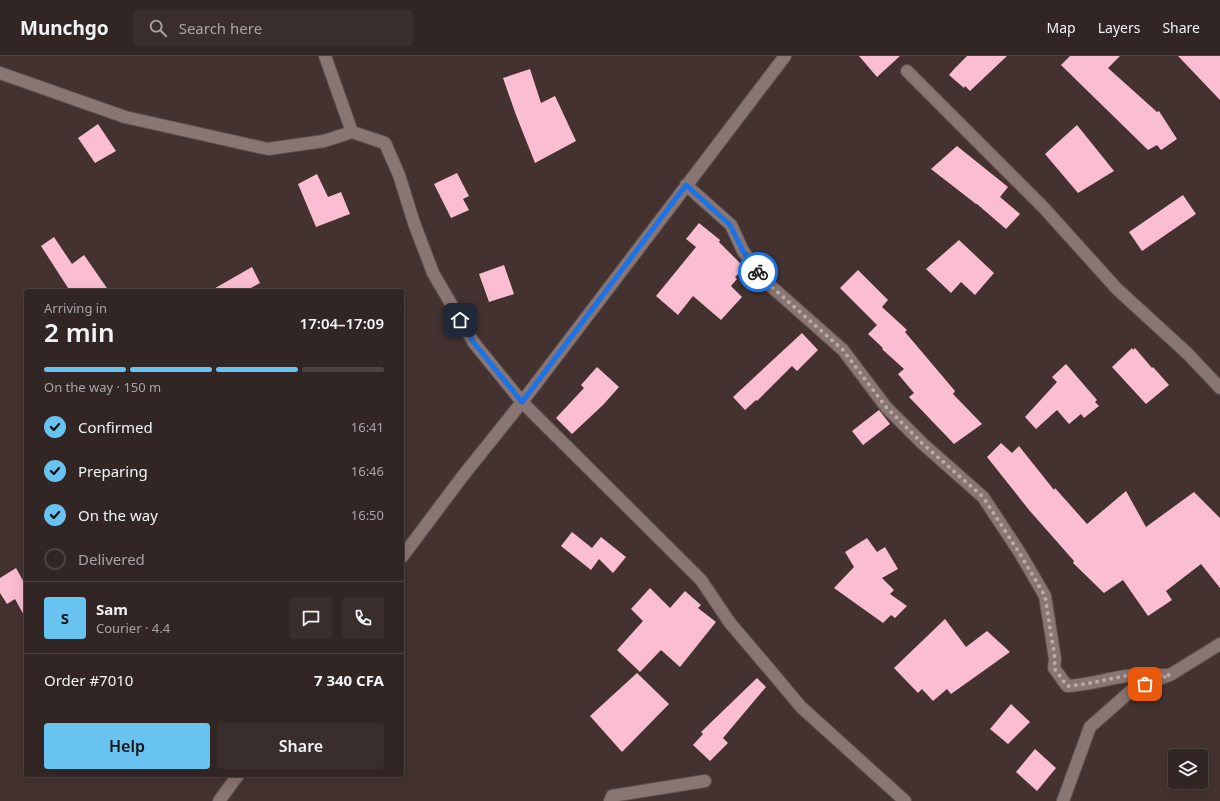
<!DOCTYPE html>
<html lang="en">
<head>
<meta charset="utf-8">
<style>
	:root { --surface:#322624; --page:#3a2e2c; --text:#f1f3f6; --muted:#a8a5a6; --line:#4d4341; --accent:#69c3f1 }
	body { margin:0; font-family:"Noto Sans",sans-serif; background:var(--page); color:var(--text); height:100vh; display:flex; flex-direction:column; font-size:15px; white-space:nowrap }
	* { box-sizing:border-box; margin:0 }
	p { font-size:13px; color:var(--muted) }
	.icon { flex:none; width:22px; height:22px; fill:none; stroke:currentColor; stroke-width:2; stroke-linecap:round; stroke-linejoin:round }
	.map { position:relative; flex:1; overflow:hidden }
	.details { position:absolute; left:24px; top:233px; width:380px; height:488px; display:flex; flex-direction:column; background:var(--surface); border-radius:4px; box-shadow:0 4px 16px #0002,0 0 0 1px var(--line) }
	.details>* { flex:none }
	.buttons { position:absolute; left:1168px; top:693px; display:grid; gap:8px }
	.buttons a { display:grid; place-items:center; width:40px; height:40px; border-radius:4px; background:var(--surface); box-shadow:0 4px 16px #0002,0 0 0 1px var(--line); font-size:20px }
	.pin { position:absolute; display:grid; place-items:center; width:34px; height:34px; color:#fff; margin:-17px; border-radius:8px; box-shadow:0 2px 6px #0006 }
	.courier { position:absolute; display:grid; place-items:center; width:40px; height:40px; margin:-20px; border:3px solid #1a73e8; border-radius:50%; background:#fff; color:#222; box-shadow:0 1px 5px #0007 }
	.headline em { font-style:normal; font-weight:600 }
	.headline div { display:flex; flex-direction:column-reverse }
	.headline { display:flex; align-items:center; justify-content:space-between; height:68px; padding:0 20px }
	h1 { font-size:26px; font-weight:600; line-height:30px }
	.bar { display:grid; grid-template-columns:repeat(4,1fr); gap:6px 4px; align-content:center; height:48px; padding:0 20px }
	.bar i { height:5px; border-radius:3px; background:var(--line) }
	.bar .active { background:var(--accent) }
	.bar p { grid-column:span 4 }
	.line { display:flex; align-items:center; gap:10px; padding:0 20px; border-top:1px solid var(--line) }
	.line div { flex:1 }
	.round { display:grid; place-items:center; flex:none; width:42px; height:42px; border-radius:4px; background:var(--page) }
	ol { padding:0 20px; list-style:none }
	li { display:flex; align-items:center; gap:12px; height:44px }
	li p { margin-inline-start:auto }
	li .icon { padding:4px; border-radius:50%; background:var(--accent); color:#111; stroke-width:4 }
	li:last-child { color:var(--muted) }
	li i { width:22px; height:22px; border:2px solid var(--line); border-radius:50% }
	.action { display:flex; gap:8px; margin-top:auto; padding:8px 20px }
	.action a { flex:1; height:46px; border-radius:4px; background:var(--accent); color:#111; font-size:16px; font-weight:600; line-height:46px; text-align:center }
	.action a+a { background:var(--page); color:var(--text) }
	header { display:flex; align-items:center; gap:24px; box-sizing:border-box; height:56px; padding:0 20px; background:var(--surface); border-bottom:1px solid var(--line) }
	header strong { font-size:19px }
	nav { display:flex; gap:22px; margin-inline-start:auto; font-size:14px }
	.search { width:280px; height:36px; background:var(--page); display:flex; align-items:center; gap:10px; box-sizing:border-box; padding:0 14px; border-radius:4px; color:var(--muted); font-size:15px }
	.map>svg:first-child { display:block }
	.building { fill:#fbbdd2 }
	.lines { fill:none; stroke-linecap:round; stroke-linejoin:round }
	.street-casing { stroke:#5f514f; stroke-width:14 }
	.street { stroke:#897572; stroke-width:12 }
	.done { stroke:#b9abaa; stroke-width:4; stroke-dasharray:0 7.2 }
	.route { stroke:#1a73e8; stroke-width:5 }
</style>
</head>
<body>
<header>
<strong>Munchgo</strong>
<div class="search"><svg class="icon" aria-label="search" viewBox="0 0 24 24"><circle cx="10" cy="10" r="6"/><path d="M15 15l6 6"/></svg>Search here</div>
<nav><a>Map</a><a>Layers</a><a>Share</a></nav>
</header>
<div class="map">
<svg width="1220" height="745" viewBox="0 0 1220 745">
	<rect width="100%" height="100%" fill="#433230"/>
	<path class="building" d="M 859,0 L 900,0 L 877,21 Z
		M 967,0 L 1007,0 L 970,35 L 965,30 L 964,32 L 949,19 L 955,12 Z
		M 1070,0 L 1120,0 L 1108,12 L 1157,56 L 1159,55 L 1177,83 L 1161,94 L 1157,89 L 1148,94 L 1061,9 Z
		M 1178,0 L 1220,0 L 1220,44 Z
		M 530,13 L 541,47 L 555,40 L 576,85 L 535,107 L 516,59 L 503,22 Z
		M 98,68 L 116,95 L 95,107 L 78,82 Z
		M 1077,69 L 1114,115 L 1078,137 L 1045,98 Z
		M 957,90 L 1008,131 L 1000,141 L 1020,158 L 1006,173 L 977,148 L 976,148 L 931,113 Z
		M 457,117 L 469,140 L 463,143 L 469,154 L 451,162 L 434,128 Z
		M 317,118 L 328,141 L 341,136 L 350,158 L 316,171 L 298,128 Z
		M 1183,139 L 1196,158 L 1142,195 L 1129,176 Z
		M 699,167 L 720,184 L 719,186 L 745,212 L 735,221 L 737,223 L 731,230 L 742,241 L 721,264 L 693,240 L 678,259 L 656,240 L 696,191 L 686,183 Z
		M 54,181 L 72,208 L 84,199 L 109,235 L 70,235 L 41,190 Z
		M 959,184 L 994,217 L 975,239 L 961,226 L 951,237 L 926,213 Z
		M 504,209 L 514,238 L 489,246 L 479,218 Z
		M 252,211 L 260,227 L 245,235 L 210,235 Z
		M 858,214 L 888,244 L 882,251 L 907,274 L 905,276 L 955,335 L 953,338 L 982,368 L 954,388 L 909,341 L 914,337 L 898,318 L 904,313 L 882,293 L 883,292 L 868,278 L 877,269 L 840,232 Z
		M 802,277 L 818,294 L 797,315 L 792,310 L 757,345 L 756,344 L 745,354 L 733,341 Z
		M 1132,292 L 1133,294 L 1135,292 L 1152,312 L 1153,311 L 1169,329 L 1146,348 L 1112,311 Z
		M 1066,308 L 1097,344 L 1095,346 L 1099,350 L 1084,362 L 1081,358 L 1069,368 L 1057,354 L 1036,373 L 1025,361 L 1057,326 L 1052,321 Z
		M 597,311 L 619,331 L 603,349 L 572,378 L 556,362 L 584,332 L 581,329 Z
		M 879,354 L 890,368 L 863,389 L 852,375 Z
		M 1001,387 L 1012,397 L 1019,390 L 1054,434 L 1055,432 L 1087,468 L 1126,435 L 1146,471 L 1194,436 L 1220,462 L 1220,532 L 1201,508 L 1166,535 L 1172,544 L 1148,560 L 1123,524 L 1104,537 L 1073,507 L 1074,505 L 1029,454 L 987,401 Z
		M 572,476 L 592,492 L 601,481 L 626,501 L 613,517 L 599,503 L 591,514 L 561,490 Z
		M 867,482 L 877,496 L 885,491 L 898,513 L 882,522 L 894,534 L 890,538 L 907,550 L 895,562 L 891,559 L 883,567 L 834,532 L 854,511 L 845,496 Z
		M 16,512 L 26,530 L 26,563 L 15,543 L 7,548 L 0,537 L 0,522 Z
		M 650,532 L 670,552 L 685,535 L 701,549 L 698,552 L 716,566 L 680,611 L 661,594 L 640,616 L 617,594 L 643,565 L 631,553 Z
		M 945,563 L 966,591 L 987,575 L 1010,596 L 951,638 L 947,633 L 933,645 L 922,633 L 918,637 L 894,612 Z
		M 637,617 L 669,648 L 622,696 L 590,660 Z
		M 757,622 L 766,631 L 723,682 L 728,687 L 710,705 L 693,689 L 703,678 L 701,676 Z
		M 1011,648 L 1030,666 L 1008,688 L 990,673 Z
		M 1035,693 L 1056,712 L 1037,735 L 1016,716 Z"/>
	<g class="lines">
		<g class="street-casing">
			<path id="street" d="M 325,0 L 352,76
				M 907,15 L 1044,152 L 1117,233 L 1188,298 L 1220,332
				M 0,17 L 125,61 L 268,93 L 324,85 L 352,76 L 385,87 L 399,119 L 414,167 L 433,217 L 474,287 L 522,346 L 701,524 L 730,567 L 770,614 L 801,651 L 905,745
				M 686,129 L 731,169 L 743,195 L 765,225 L 843,294 L 886,351 L 923,388 L 983,441 L 1020,497 L 1045,540 L 1055,603 L 1054,612 L 1067,630 C 1087,629 1106,623 1126,620 C 1140,618 1155,619 1170,619
				M 402,501 L 462,421 L 522,346 L 785,0
				M 219,745 L 238,719
				M 610,745 L 612,740 L 705,725
				M 1063,745 L 1090,671 L 1133,633 L 1170,619 L 1220,588"/>
		</g>
		<use href="#street" class="street"/>
	</g>
	<g class="lines">
		<path class="done" d="M 758,216 L 765,225 L 843,294 L 886,351 L 923,388 L 983,441 L 1020,498 L 1045,540 L 1055,603 L 1054,612 L 1067,630 C 1087,629 1106,623 1126,620 C 1140,618 1155,619 1170,619 L 1145,628"/>
		<path class="route" d="M 460,264 L 474,287 L 522,346 L 686,129 L 730,169 L 743,195 L 758,216"/>
	</g>
</svg>
<div class="buttons">
<a><svg class="icon" aria-label="layers" viewBox="0 0 24 24"><path d="M12 4l9 5-9 5-9-5zM3 14l9 5 9-5"/></svg></a>
</div>
<div class="pin" style="left:1145px;top:628px;background:#ea580c"><svg class="icon" aria-label="bag" viewBox="0 0 24 24"><path d="M5 8h14l-1 12H6zM9 8a3 3 0 0 1 6 0"/></svg></div>
<div class="pin" style="left:460px;top:264px;background:#1f2937"><svg class="icon" aria-label="home" viewBox="0 0 24 24"><path d="M3 11l9-7 9 7M6 9v11h12V9"/></svg></div>
<div class="courier" style="left:758px;top:216px"><svg class="icon" aria-label="bike" viewBox="0 0 24 24"><circle cx="6" cy="16" r="4"/><circle cx="18" cy="16" r="4"/><path d="M6 16l4-8h5l3 8M10 8l3 8H6M13 5h3"/></svg></div>
<section class="details">
<div class="headline"><div><h1>2 min</h1><p>Arriving in</p></div><em>17:04–17:09</em></div>
<div class="bar"><i class="active"></i><i class="active"></i><i class="active"></i><i></i><p>On the way · 150 m</p></div>
<ol>
<li><svg class="icon" aria-label="check" viewBox="0 0 24 24"><path d="M5 12l5 5 9-10"/></svg>Confirmed<p>16:41</p></li>
<li><svg class="icon" aria-label="check" viewBox="0 0 24 24"><path d="M5 12l5 5 9-10"/></svg>Preparing<p>16:46</p></li>
<li><svg class="icon" aria-label="check" viewBox="0 0 24 24"><path d="M5 12l5 5 9-10"/></svg>On the way<p>16:50</p></li>
<li><i></i>Delivered</li>
</ol>
<div class="line" style="height:72px"><b class="round" style="background:var(--accent);color:#111">S</b><div><b>Sam</b><p>Courier · 4.4</p></div><a class="round"><svg class="icon" aria-label="chat" viewBox="0 0 24 24"><path d="M4 5h16v11H9l-5 4z"/></svg></a><a class="round"><svg class="icon" aria-label="phone" viewBox="0 0 24 24"><path d="M5 4h4l2 5-3 2q2 4 5 5l2-3 5 2v4C11 20 4 13 5 4z"/></svg></a></div>
<div class="line" style="height:52px"><div>Order #7010</div><b>7 340 CFA</b></div>
<div class="action"><a>Help</a><a>Share</a></div>
</section>
</div>
</body>
</html>
